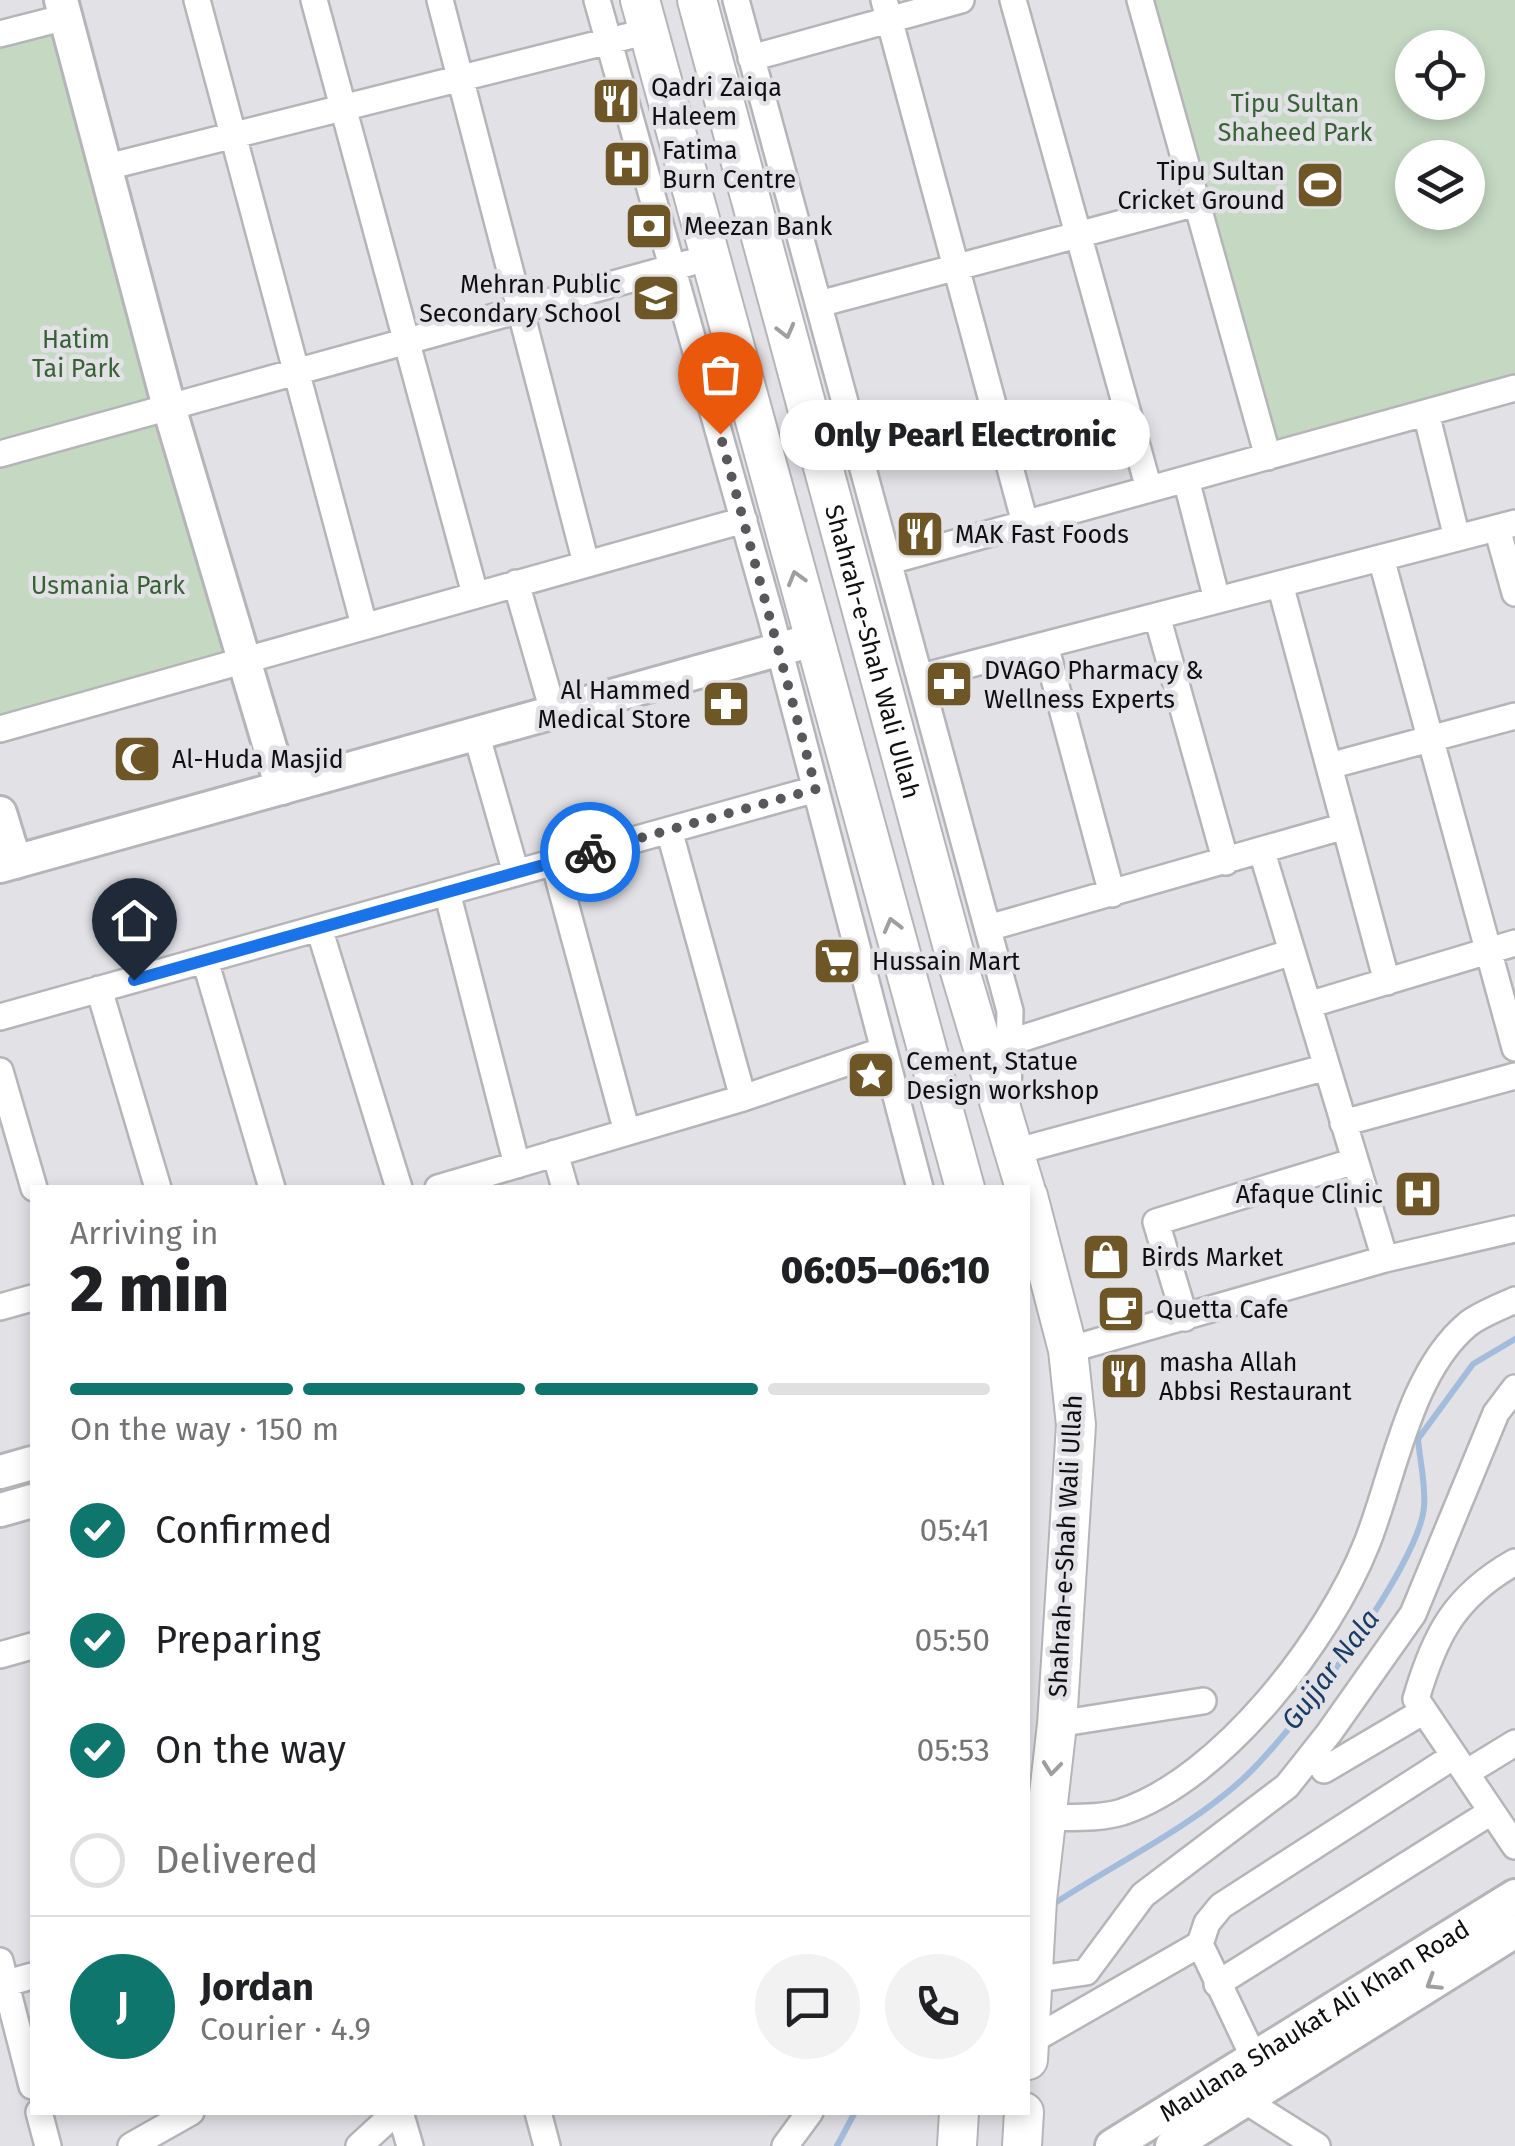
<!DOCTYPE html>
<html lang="en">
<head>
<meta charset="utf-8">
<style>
	:root { --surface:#fff; --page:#f2f2f2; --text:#202124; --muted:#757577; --line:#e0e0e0; --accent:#0f766e }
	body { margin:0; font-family:"Fira Sans",sans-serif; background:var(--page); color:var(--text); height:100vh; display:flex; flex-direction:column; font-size:38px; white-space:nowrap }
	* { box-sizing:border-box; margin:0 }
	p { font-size:32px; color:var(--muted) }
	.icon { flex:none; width:55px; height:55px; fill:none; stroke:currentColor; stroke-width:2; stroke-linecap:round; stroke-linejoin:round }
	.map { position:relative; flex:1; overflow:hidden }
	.panel { position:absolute; left:30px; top:1185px; width:1000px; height:930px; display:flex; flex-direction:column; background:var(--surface); border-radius:0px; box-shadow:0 5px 15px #0003 }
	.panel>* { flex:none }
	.tools { position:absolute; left:1395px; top:30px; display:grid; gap:20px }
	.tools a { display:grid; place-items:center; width:90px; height:90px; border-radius:50%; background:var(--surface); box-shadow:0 5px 15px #0003; font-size:50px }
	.pin { position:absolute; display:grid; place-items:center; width:85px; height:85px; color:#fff; margin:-102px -42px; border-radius:50% 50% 50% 0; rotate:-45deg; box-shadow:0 0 10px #0007 }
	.pin .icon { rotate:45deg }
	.courier { position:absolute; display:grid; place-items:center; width:100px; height:100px; margin:-50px; border:8px solid #1a73e8; border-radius:50%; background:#fff; color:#222; box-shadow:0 2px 12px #0007 }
	.bubble { position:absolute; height:70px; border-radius:35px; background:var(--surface); box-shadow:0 5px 15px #0003; font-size:32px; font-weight:800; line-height:70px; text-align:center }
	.overview em { font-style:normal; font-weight:800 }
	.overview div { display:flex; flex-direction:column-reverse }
	.overview { display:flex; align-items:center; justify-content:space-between; height:170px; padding:0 40px }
	h1 { font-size:65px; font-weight:800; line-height:75px }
	.bar { display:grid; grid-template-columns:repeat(4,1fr); gap:15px 10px; align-content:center; height:120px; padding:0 40px }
	.bar i { height:12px; border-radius:8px; background:var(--line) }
	.bar .on { background:var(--accent) }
	.bar p { grid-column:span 4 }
	.line { display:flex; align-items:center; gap:25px; padding:0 40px; border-top:2px solid var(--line) }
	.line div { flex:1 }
	.round { display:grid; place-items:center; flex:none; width:105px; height:105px; border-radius:52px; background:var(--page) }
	ol { padding:0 40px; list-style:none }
	li { display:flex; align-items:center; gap:30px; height:110px }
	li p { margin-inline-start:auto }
	li .icon { padding:10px; border-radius:50%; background:var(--accent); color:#fff; stroke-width:4 }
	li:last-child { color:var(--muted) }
	li i { width:55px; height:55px; border:5px solid var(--line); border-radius:50% }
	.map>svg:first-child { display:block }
	.green { fill:#c4d8c2; fill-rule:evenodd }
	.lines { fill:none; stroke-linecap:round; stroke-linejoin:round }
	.stream { stroke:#a3bcdb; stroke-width:6 }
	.street-casing { stroke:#b5b5b9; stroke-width:30 }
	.secondary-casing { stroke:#b5b5b9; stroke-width:38 }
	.primary-casing { stroke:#b5b5b9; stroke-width:42 }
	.street { stroke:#fff; stroke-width:25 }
	.secondary { stroke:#fff; stroke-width:32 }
	.primary { stroke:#fff; stroke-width:38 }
	.oneway { stroke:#9f9fa0 }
	.done { stroke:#58585c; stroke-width:10; stroke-dasharray:0 18 }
	.route { stroke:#1a73e8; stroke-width:12 }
	.labels { text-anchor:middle; stroke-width:9; stroke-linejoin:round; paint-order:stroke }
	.poi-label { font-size:25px; fill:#0f0f11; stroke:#e1e1e6; text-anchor:start }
	.park-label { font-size:25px; fill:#386135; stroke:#e1e1e6 }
	.street-label { font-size:25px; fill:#0f0f11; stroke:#e1e1e6 }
	.water-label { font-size:28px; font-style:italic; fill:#193b64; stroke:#e1e1e6 }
</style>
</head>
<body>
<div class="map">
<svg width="1515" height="2146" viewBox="0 0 1515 2146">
	<rect width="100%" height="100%" fill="#e1e1e6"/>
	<path class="green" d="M 1140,0 L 1515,0 L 1515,388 L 1268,457 ZM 1412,48 L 1468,48 L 1468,102 L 1412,102 ZM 1412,158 L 1468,158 L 1468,212 L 1412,212 Z
		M 62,19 L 243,659 L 0,729 L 0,35 Z"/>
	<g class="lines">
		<path class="stream" d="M 1049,1907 C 1113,1864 1188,1830 1245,1777 C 1291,1734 1419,1567 1424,1507 C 1426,1486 1420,1461 1418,1439 L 1473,1364 L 1515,1339
			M 837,2146 L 855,2112"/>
		<g class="street-casing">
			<path id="street" d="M 197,0 L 364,625
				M 314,0 L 475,594
				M 440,0 L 586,563
				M 597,0 L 771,618 L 920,1188
				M 736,0 L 1010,1011 L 1008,1098
				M 884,0 L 1025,523
				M 1013,0 L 1149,489
				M 1140,0 L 1268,457
				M 0,34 L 66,17
				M 751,58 L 961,0
				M 103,168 L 649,31
				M 819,304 L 1197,203
				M 1426,413 L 1457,538
				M 0,454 L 689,263
				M 1186,479 L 1217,600
				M 1497,528 L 1515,593
				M 1381,558 L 1515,1048
				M 890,561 L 1515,388
				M 516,583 L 553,711
				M 1280,584 L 1387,982
				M 1157,616 L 1226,862
				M 1045,645 L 1112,894
				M 921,677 L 1515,523
				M 0,729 L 744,520
				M 476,733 L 516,873
				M 1329,766 L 1515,716
				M 669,830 L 743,1098
				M 1262,852 L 1385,1259
				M 554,862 L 627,1132
				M 447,892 L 517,1165
				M 319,928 L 399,1188
				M 988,928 L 1345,826
				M 205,960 L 272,1188
				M 99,989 L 158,1188
				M 1308,1005 L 1515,943
				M 0,1017 L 816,789
				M 1008,1043 L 1292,952
				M 0,1071 L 34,1188
				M 1343,1123 L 1515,1076
				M 1014,1152 L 1327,1067
				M 555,1153 L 565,1188
				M 438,1188 L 743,1098 L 881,1051
				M 0,1307 L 32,1298
				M 1185,1318 L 1156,1222 L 1355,1161
				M 1068,1350 L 1385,1259 L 1515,1229
				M 1515,1562 C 1455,1596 1435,1634 1416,1699 L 1515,1846
				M 0,1655 L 32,1646
				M 1057,1724 L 1203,1701
				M 1324,1770 L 1424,1711
				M 1466,1773 L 1515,1743
				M 1046,1818 C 1070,1817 1099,1819 1122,1812 C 1223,1778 1329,1639 1367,1543 C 1394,1475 1409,1373 1468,1324 C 1481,1314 1500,1307 1515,1300
				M 0,1961 L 32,2086
				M 1032,1980 L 1086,1972 L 1143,1895 L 1287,1786 L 1329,1733 L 1413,1614 L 1496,1413 L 1515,1388
				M 1217,1984 L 1491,1812
				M 0,1985 L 32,1976
				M 1029,2042 L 1200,1944
				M 1255,2060 L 1200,1944 L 1207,1923 L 1221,1906 L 1454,1756
				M 1246,2101 L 1317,2146
				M 39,2112 L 48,2146
				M 400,2112 L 410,2146
				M 538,2112 L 547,2146
				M 131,2146 L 191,2112
				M 359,2146 L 396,2112
				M 785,2146 L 810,2112"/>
		</g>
		<g class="secondary-casing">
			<g id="secondary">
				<path d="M 61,0 L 169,407 L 282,788"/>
				<path d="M 0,813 L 15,862"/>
				<path d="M 0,866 L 813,640"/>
				<path d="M 0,1472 L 32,1463"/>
				<path d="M 0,1510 L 32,1501"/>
				<path id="s1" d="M 1112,2146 L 1515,1896"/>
				<path d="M 1172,2146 L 1515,1931"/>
			</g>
		</g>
		<g class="primary-casing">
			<g id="primary">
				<path d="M 640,0 L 965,1188"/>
				<path id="s2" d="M 697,0 L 953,948 L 1025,1188"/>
				<path d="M 1028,1196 L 1068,1350 L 1076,1425 L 1057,1724 L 1037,1900 L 1028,2060"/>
				<path d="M 957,2146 L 959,2112"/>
				<path d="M 1022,2146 L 1024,2112"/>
			</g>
		</g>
		<use href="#street" class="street"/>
		<use href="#secondary" class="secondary"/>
		<use href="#primary" class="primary"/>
	</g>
	<defs><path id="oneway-chevron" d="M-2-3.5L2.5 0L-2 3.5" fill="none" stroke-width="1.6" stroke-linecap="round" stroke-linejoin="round" transform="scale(2.5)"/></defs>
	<g class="oneway">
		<use href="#oneway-chevron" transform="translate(786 331) rotate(75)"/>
		<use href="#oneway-chevron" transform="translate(796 578) rotate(-106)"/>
		<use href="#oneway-chevron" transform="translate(892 925) rotate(-105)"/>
		<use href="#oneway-chevron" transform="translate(1052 1768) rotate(96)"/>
		<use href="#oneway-chevron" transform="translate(1433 1983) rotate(148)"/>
	</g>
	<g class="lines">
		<path class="done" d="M 590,852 L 816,789 L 720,434"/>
		<path class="route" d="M 134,980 L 590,852"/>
	</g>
	<defs>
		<g id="restaurant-square" transform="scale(2.5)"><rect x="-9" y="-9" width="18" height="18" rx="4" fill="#6e5626" stroke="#e1e1e6"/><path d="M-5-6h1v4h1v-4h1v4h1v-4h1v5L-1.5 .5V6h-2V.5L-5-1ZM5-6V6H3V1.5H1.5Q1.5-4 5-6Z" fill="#fff"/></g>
		<g id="hospital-square" transform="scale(2.5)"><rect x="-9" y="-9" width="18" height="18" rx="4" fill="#6e5626" stroke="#e1e1e6"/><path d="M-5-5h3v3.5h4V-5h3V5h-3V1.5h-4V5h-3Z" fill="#fff"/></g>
		<g id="stadium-square" transform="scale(2.5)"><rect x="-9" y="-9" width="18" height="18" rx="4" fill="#6e5626" stroke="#e1e1e6"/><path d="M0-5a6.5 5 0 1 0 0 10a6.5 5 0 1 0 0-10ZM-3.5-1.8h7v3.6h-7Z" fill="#fff"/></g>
		<g id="bank-square" transform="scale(2.5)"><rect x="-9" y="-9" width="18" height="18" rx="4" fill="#6e5626" stroke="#e1e1e6"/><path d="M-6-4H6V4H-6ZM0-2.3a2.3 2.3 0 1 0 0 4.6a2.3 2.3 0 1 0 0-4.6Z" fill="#fff"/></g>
		<g id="school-square" transform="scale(2.5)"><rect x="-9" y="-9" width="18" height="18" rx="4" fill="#6e5626" stroke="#e1e1e6"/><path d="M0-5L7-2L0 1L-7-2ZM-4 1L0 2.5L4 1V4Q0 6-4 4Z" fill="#fff"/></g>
		<g id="pharmacy-square" transform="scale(2.5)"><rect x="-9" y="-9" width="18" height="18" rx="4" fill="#6e5626" stroke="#e1e1e6"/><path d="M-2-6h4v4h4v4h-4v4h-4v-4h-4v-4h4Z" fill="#fff"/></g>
		<g id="mosque-square" transform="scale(2.5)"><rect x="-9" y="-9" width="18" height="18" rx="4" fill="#6e5626" stroke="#e1e1e6"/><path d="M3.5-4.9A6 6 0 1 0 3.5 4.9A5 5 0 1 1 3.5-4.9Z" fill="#fff"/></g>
		<g id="supermarket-square" transform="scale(2.5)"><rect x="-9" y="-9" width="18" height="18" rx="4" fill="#6e5626" stroke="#e1e1e6"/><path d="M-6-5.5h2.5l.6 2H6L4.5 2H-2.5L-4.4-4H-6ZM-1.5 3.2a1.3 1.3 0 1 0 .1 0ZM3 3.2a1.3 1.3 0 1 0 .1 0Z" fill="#fff"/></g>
		<g id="sight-square" transform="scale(2.5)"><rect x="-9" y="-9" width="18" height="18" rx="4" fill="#6e5626" stroke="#e1e1e6"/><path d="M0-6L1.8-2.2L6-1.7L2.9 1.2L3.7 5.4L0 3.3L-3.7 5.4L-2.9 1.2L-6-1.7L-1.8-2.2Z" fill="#fff"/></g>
		<g id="shop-square" transform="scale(2.5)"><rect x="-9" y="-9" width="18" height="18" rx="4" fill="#6e5626" stroke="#e1e1e6"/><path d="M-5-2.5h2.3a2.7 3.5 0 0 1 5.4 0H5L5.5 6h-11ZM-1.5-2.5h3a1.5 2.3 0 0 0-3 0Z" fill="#fff"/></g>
		<g id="cafe-square" transform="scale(2.5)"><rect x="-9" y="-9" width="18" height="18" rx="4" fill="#6e5626" stroke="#e1e1e6"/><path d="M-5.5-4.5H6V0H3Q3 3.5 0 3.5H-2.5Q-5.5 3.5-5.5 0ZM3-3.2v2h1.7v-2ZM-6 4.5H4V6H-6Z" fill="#fff"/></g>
	</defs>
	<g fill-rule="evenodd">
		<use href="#restaurant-square" x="616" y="101"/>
		<use href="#hospital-square" x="627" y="164"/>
		<use href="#stadium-square" x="1320" y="185"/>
		<use href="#bank-square" x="649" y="226"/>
		<use href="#school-square" x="656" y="298"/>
		<use href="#restaurant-square" x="920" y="534"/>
		<use href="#pharmacy-square" x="949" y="684"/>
		<use href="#pharmacy-square" x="726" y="704"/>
		<use href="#mosque-square" x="137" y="759"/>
		<use href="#supermarket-square" x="837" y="961"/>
		<use href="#sight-square" x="871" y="1075"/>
		<use href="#hospital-square" x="1418" y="1194"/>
		<use href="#shop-square" x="1106" y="1257"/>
		<use href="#cafe-square" x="1121" y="1309"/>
		<use href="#restaurant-square" x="1124" y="1376"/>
	</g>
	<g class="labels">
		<g class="poi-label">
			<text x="651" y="96">Qadri Zaiqa<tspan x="651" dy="29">Haleem</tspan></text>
			<text x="662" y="159">Fatima<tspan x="662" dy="29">Burn Centre</tspan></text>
			<text x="1285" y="180" text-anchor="end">Tipu Sultan<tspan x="1285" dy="29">Cricket Ground</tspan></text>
			<text x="684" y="235">Meezan Bank</text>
			<text x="621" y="293" text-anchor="end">Mehran Public<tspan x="621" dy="29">Secondary School</tspan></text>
			<text x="955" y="543">MAK Fast Foods</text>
			<text x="984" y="679">DVAGO Pharmacy &amp;<tspan x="984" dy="29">Wellness Experts</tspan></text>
			<text x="691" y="699" text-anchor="end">Al Hammed<tspan x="691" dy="29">Medical Store</tspan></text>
			<text x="172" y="768">Al-Huda Masjid</text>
			<text x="872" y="970">Hussain Mart</text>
			<text x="906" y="1070">Cement, Statue<tspan x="906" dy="29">Design workshop</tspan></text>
			<text x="1383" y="1203" text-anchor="end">Afaque Clinic</text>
			<text x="1141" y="1266">Birds Market</text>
			<text x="1156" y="1318">Quetta Cafe</text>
			<text x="1159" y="1371">masha Allah<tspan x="1159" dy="29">Abbsi Restaurant</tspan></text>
		</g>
		<g class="park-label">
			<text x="1295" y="112">Tipu Sultan<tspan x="1295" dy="29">Shaheed Park</tspan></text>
			<text x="76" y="348">Hatim<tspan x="76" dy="29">Tai Park</tspan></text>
			<text x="108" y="594">Usmania Park</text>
		</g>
		<g class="street-label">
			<text dy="9" stroke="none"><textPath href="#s2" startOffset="675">Shahrah-e-Shah Wali Ullah</textPath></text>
			<text transform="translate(1065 1546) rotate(-87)" y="9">Shahrah-e-Shah Wali Ullah</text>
			<text dy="9" stroke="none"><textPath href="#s1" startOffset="238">Maulana Shaukat Ali Khan Road</textPath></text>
		</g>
		<g class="water-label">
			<text transform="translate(1330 1669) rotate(-53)" y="10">Gujjar Nala</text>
		</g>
	</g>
</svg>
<div class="tools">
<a><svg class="icon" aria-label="locate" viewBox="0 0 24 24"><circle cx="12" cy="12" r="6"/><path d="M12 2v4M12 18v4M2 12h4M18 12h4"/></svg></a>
<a><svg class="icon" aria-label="layers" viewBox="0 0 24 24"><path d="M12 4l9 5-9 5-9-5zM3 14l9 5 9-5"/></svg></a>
</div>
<div class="pin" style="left:720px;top:434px;background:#ea580c"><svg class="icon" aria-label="bag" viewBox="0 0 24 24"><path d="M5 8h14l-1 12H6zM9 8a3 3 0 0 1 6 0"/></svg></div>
<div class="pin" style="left:134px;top:980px;background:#1f2937"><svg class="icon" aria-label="home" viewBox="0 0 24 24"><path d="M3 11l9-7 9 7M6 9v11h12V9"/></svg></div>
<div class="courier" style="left:590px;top:852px"><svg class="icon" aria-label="bike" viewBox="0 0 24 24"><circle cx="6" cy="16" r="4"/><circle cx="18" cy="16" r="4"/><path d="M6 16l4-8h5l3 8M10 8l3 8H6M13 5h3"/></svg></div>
<div class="bubble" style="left:780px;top:400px;width:370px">Only Pearl Electronic</div>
<section class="panel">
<div class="overview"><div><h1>2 min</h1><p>Arriving in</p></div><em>06:05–06:10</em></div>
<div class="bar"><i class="on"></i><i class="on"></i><i class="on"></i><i></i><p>On the way · 150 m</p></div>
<ol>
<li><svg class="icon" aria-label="check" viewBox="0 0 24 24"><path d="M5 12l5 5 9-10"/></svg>Confirmed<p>05:41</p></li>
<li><svg class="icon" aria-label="check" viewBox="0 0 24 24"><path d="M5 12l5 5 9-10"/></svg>Preparing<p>05:50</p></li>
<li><svg class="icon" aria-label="check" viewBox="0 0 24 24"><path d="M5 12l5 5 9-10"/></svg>On the way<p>05:53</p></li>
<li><i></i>Delivered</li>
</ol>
<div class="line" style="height:180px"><b class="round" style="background:var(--accent);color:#fff">J</b><div><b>Jordan</b><p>Courier · 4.9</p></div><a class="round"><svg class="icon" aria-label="chat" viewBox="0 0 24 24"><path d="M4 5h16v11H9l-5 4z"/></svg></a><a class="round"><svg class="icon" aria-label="phone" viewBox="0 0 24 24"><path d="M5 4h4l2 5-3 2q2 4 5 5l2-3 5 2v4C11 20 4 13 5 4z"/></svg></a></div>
</section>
</div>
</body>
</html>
